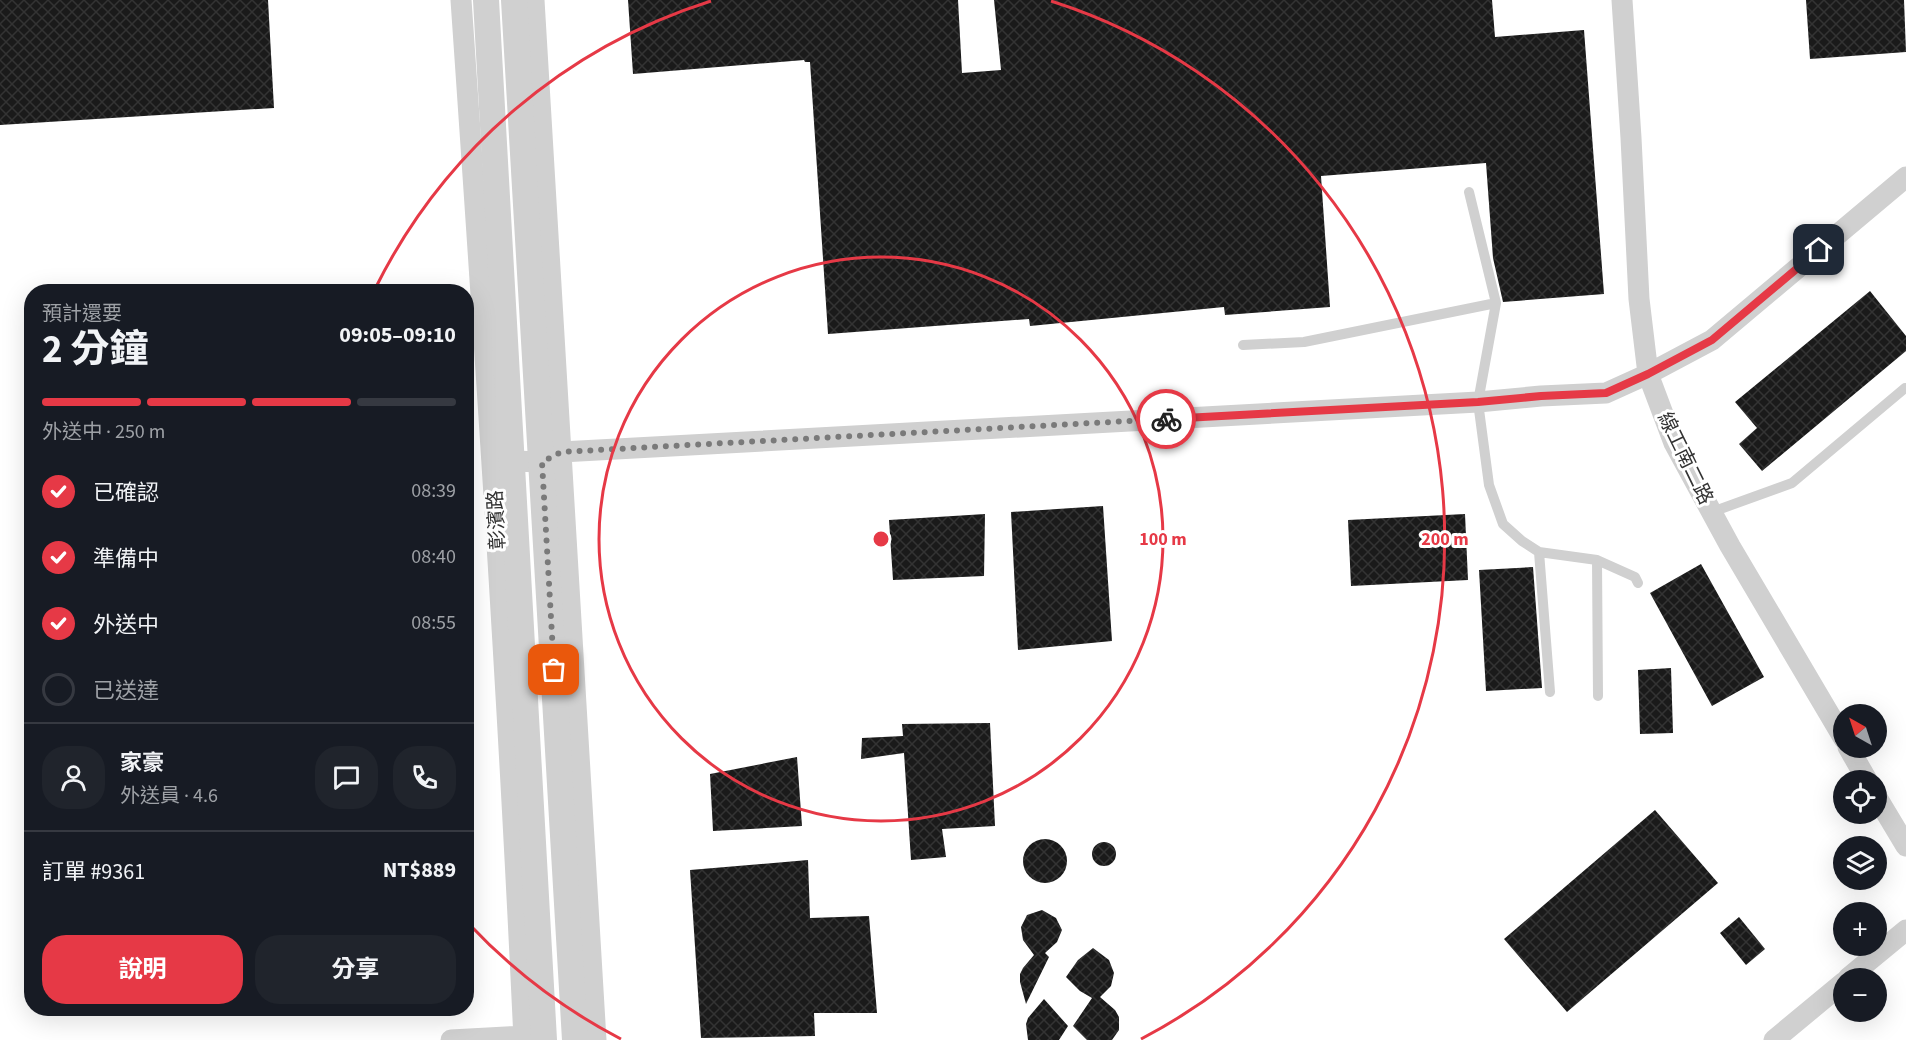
<!DOCTYPE html>
<html lang="zh-TW">
<head>
<meta charset="utf-8">
<style>
	:root { --surface:#171b24; --page:#20242c; --text:#f1f3f6; --muted:#9ea1a6; --line:#363941; --accent:#e63946 }
	body { margin:0; font-family:"Source Sans 3","Noto Sans TC",sans-serif; background:var(--page); color:var(--text); height:100vh; display:flex; flex-direction:column; font-size:22px; white-space:nowrap }
	* { box-sizing:border-box; margin:0 }
	p { font-size:20px; color:var(--muted) }
	.icon { flex:none; width:33px; height:33px; fill:none; stroke:currentColor; stroke-width:2; stroke-linecap:round; stroke-linejoin:round }
	.map { position:relative; flex:1; overflow:hidden }
	.panel { position:absolute; left:24px; top:284px; width:450px; height:732px; display:flex; flex-direction:column; background:var(--surface); border-radius:24px; box-shadow:0 6px 24px #0002 }
	.panel>* { flex:none }
	.needle { width:39px; rotate:321deg }
	.fabs { position:absolute; left:1833px; top:704px; display:grid; gap:12px }
	.fabs a { display:grid; place-items:center; width:54px; height:54px; border-radius:50%; background:var(--surface); box-shadow:0 6px 24px #0002; font-size:30px }
	.pin { position:absolute; display:grid; place-items:center; width:51px; height:51px; color:#fff; margin:-26px; border-radius:12px; box-shadow:0 3px 9px #0006 }
	.courier { position:absolute; display:grid; place-items:center; width:60px; height:60px; margin:-30px; border:4px solid #e63946; border-radius:50%; background:#fff; color:#222; box-shadow:0 2px 8px #0007 }
	.head em { font-style:normal; font-weight:700 }
	.head div { display:flex; flex-direction:column-reverse }
	.head { display:flex; align-items:center; justify-content:space-between; height:102px; padding:0 18px }
	h1 { font-size:39px; font-weight:700; line-height:45px }
	.bar { display:grid; grid-template-columns:repeat(4,1fr); gap:9px 6px; align-content:center; height:72px; padding:0 18px }
	.bar i { height:8px; border-radius:4px; background:var(--line) }
	.bar .active { background:var(--accent) }
	.bar p { grid-column:span 4 }
	.line { display:flex; align-items:center; gap:15px; padding:0 18px; border-top:2px solid var(--line) }
	.line div { flex:1 }
	.round { display:grid; place-items:center; flex:none; width:63px; height:63px; border-radius:24px; background:var(--page) }
	ol { padding:0 18px; list-style:none }
	li { display:flex; align-items:center; gap:18px; height:66px }
	li p { margin-inline-start:auto }
	li .icon { padding:6px; border-radius:50%; background:var(--accent); color:#fff; stroke-width:4 }
	li:last-child { color:var(--muted) }
	li i { width:33px; height:33px; border:3px solid var(--line); border-radius:50% }
	.primary-button { display:flex; gap:12px; margin-top:auto; padding:12px 18px }
	.primary-button a { flex:1; height:69px; border-radius:24px; background:var(--accent); color:#fff; font-size:24px; font-weight:700; line-height:69px; text-align:center }
	.primary-button a+a { background:var(--page); color:var(--text) }
	.map>svg:first-child { display:block }
	.building { fill:url(#building-cross-hatch) }
	.lines { fill:none; stroke-linecap:round; stroke-linejoin:round }
	.service { stroke:#d0d0d0; stroke-width:10 }
	.minor { stroke:#d0d0d0; stroke-width:21 }
	.tertiary { stroke:#d0d0d0; stroke-width:26 }
	.done { stroke:#7a7a7a; stroke-width:6; stroke-dasharray:0 10.8 }
	.route { stroke:#e63946; stroke-width:8 }
	.ring { fill:none; stroke:#e63946; stroke-width:3 }
	.labels { text-anchor:middle; stroke-width:6; stroke-linejoin:round; paint-order:stroke }
	.street-label { font-size:20px; fill:#333; stroke:#fff }
	.centre { fill:#e63946; stroke:#fff; stroke-width:3 }
	.ring-label { font-size:18px; text-anchor:middle; font-weight:bold; fill:#e63946; stroke:#fff; stroke-width:6; stroke-linejoin:round; paint-order:stroke }
</style>
</head>
<body>
<div class="map">
<svg width="1906" height="1040" viewBox="0 0 1906 1040">
	<defs>
		<pattern id="building-cross-hatch" width="8" height="8" patternUnits="userSpaceOnUse" patternTransform="scale(1.5)"><rect width="8" height="8" fill="#1a1a1a"/><path d="M0 0l8 8M0 8l8-8" fill="none" stroke="#333"/></pattern>
	</defs>
	<rect width="100%" height="100%" fill="#fff"/>
	<path class="building" d="M 0,0 L 268,0 L 274,108 L 0,125 Z
		M 628,0 L 958,0 L 962,73 L 1001,70 L 994,0 L 1492,0 L 1495,37 L 1584,30 L 1604,294 L 1503,302 L 1493,258 L 1486,163 L 1321,176 L 1330,307 L 1225,315 L 1224,307 L 1030,326 L 1029,319 L 828,334 L 810,62 L 805,62 L 804,60 L 633,74 Z
		M 1806,0 L 1904,0 L 1906,52 L 1810,59 Z
		M 1870,291 L 1906,336 L 1906,351 L 1762,471 L 1739,444 L 1757,428 L 1735,402 Z
		M 1103,506 L 1112,641 L 1018,650 L 1011,512 Z
		M 985,514 L 984,576 L 893,580 L 889,520 Z
		M 1465,514 L 1468,580 L 1351,586 L 1348,520 Z
		M 1701,564 L 1764,677 L 1712,706 L 1650,593 Z
		M 1533,567 L 1542,688 L 1486,691 L 1479,570 Z
		M 1671,668 L 1673,733 L 1640,734 L 1638,670 Z
		M 990,723 L 995,826 L 942,829 L 946,857 L 911,860 L 904,753 L 861,759 L 862,738 L 903,736 L 902,724 Z
		M 797,757 L 802,826 L 713,831 L 710,774 Z
		M 1655,810 L 1718,883 L 1567,1012 L 1504,939 Z
		M1023 861a22 22 0 1 1 44 0a22 22 0 1 1-44 0Z
		M1092 854a12 12 0 1 1 24 0a12 12 0 1 1-24 0Z
		M 808,860 L 810,918 L 869,916 L 877,1013 L 814,1013 L 815,1036 L 701,1038 L 690,870 Z
		M 1042,910 L 1056,918 L 1062,930 L 1057,942 L 1045,953 L 1049,957 L 1026,1004 L 1020,982 L 1020,974 L 1023,968 L 1034,955 L 1023,940 L 1021,927 L 1027,915 Z
		M 1739,917 L 1765,949 L 1746,965 L 1720,933 Z
		M 1093,948 L 1109,960 L 1114,973 L 1111,986 L 1100,997 L 1115,1010 L 1119,1017 L 1119,1030 L 1112,1040 L 1087,1040 L 1073,1026 L 1092,998 L 1080,991 L 1066,977 L 1078,960 Z
		M 1044,999 L 1068,1026 L 1059,1040 L 1028,1040 L 1026,1024 L 1028,1018 Z"/>
	<g class="lines">
		<path class="service" d="M 1469,192 L 1496,303 L 1478,402 L 1489,485 L 1503,524 L 1522,541 L 1539,552 L 1597,560 L 1635,577 L 1638,583
			M 1243,345 L 1304,342 L 1496,303
			M 1712,512 L 1792,483 L 1905,388
			M 1539,552 L 1550,692
			M 1597,560 L 1598,696"/>
		<path class="minor" d="M 461,0 C 485,347 508,693 524,1040
			M 534,0 L 596,1040
			M 1622,0 L 1631,138 L 1639,299 L 1648,374 L 1674,443 L 1730,546 L 1844,739
			M 493,466 L 512,461 L 542,462 L 561,452 L 1478,402 L 1541,396 L 1606,393 L 1648,374 L 1712,340 L 1906,177
			M 1848,747 L 1867,780
			M 1876,796 L 1906,846
			M 1848,978 L 1906,930
			M 451,1040 L 524,1036
			M 1774,1040 L 1844,982"/>
		<path class="tertiary" d="M 486,0 L 544,1040
			M 514,0 L 575,1040"/>
	</g>
	<g class="lines">
		<path class="done" d="M 554,670 L 542,462 L 561,452 L 1166,419"/>
		<path class="route" d="M 1166,419 L 1478,402 L 1541,396 L 1606,393 L 1648,374 L 1712,340 L 1819,250"/>
	</g>
	<g class="ring">
		<circle cx="881" cy="539" r="282"/>
		<path d="M621 1039A564 564 0 0 1 469 924M376 287A564 564 0 0 1 711 1M1051 1A564 564 0 0 1 1141 1039"/>
	</g>
	<g class="labels">
		<g class="street-label">
			<text transform="translate(1686 458) rotate(64)" y="7">線工南二路</text>
			<text transform="translate(496 520) rotate(-93)" y="7">彰濱路</text>
		</g>
	</g>
	<circle cx="881" cy="539" r="9" class="centre"/>
	<g class="ring-label">
		<text x="1163" y="545">100 m</text>
		<text x="1445" y="545">200 m</text>
	</g>
</svg>
<div class="fabs">
<a><svg class="needle" viewBox="-14 -14 28 28"><path d="M0-13l5 13h-10z" fill="#e53935"/><path d="M0 13l5-13h-10z" fill="#9ea1a6"/></svg></a>
<a><svg class="icon" aria-label="locate" viewBox="0 0 24 24"><circle cx="12" cy="12" r="6"/><path d="M12 2v4M12 18v4M2 12h4M18 12h4"/></svg></a>
<a><svg class="icon" aria-label="layers" viewBox="0 0 24 24"><path d="M12 4l9 5-9 5-9-5zM3 14l9 5 9-5"/></svg></a>
<a>+</a>
<a>−</a>
</div>
<div class="pin" style="left:554px;top:670px;background:#ea580c"><svg class="icon" aria-label="bag" viewBox="0 0 24 24"><path d="M5 8h14l-1 12H6zM9 8a3 3 0 0 1 6 0"/></svg></div>
<div class="pin" style="left:1819px;top:250px;background:#1f2937"><svg class="icon" aria-label="home" viewBox="0 0 24 24"><path d="M3 11l9-7 9 7M6 9v11h12V9"/></svg></div>
<div class="courier" style="left:1166px;top:419px"><svg class="icon" aria-label="bike" viewBox="0 0 24 24"><circle cx="6" cy="16" r="4"/><circle cx="18" cy="16" r="4"/><path d="M6 16l4-8h5l3 8M10 8l3 8H6M13 5h3"/></svg></div>
<section class="panel">
<div class="head"><div><h1>2 分鐘</h1><p>預計還要</p></div><em>09:05–09:10</em></div>
<div class="bar"><i class="active"></i><i class="active"></i><i class="active"></i><i></i><p>外送中 · 250 m</p></div>
<ol>
<li><svg class="icon" aria-label="check" viewBox="0 0 24 24"><path d="M5 12l5 5 9-10"/></svg>已確認<p>08:39</p></li>
<li><svg class="icon" aria-label="check" viewBox="0 0 24 24"><path d="M5 12l5 5 9-10"/></svg>準備中<p>08:40</p></li>
<li><svg class="icon" aria-label="check" viewBox="0 0 24 24"><path d="M5 12l5 5 9-10"/></svg>外送中<p>08:55</p></li>
<li><i></i>已送達</li>
</ol>
<div class="line" style="height:108px"><a class="round"><svg class="icon" aria-label="person" viewBox="0 0 24 24"><circle cx="12" cy="8" r="4"/><path d="M4 21q1-7 8-7t8 7"/></svg></a><div><b>家豪</b><p>外送員 · 4.6</p></div><a class="round"><svg class="icon" aria-label="chat" viewBox="0 0 24 24"><path d="M4 5h16v11H9l-5 4z"/></svg></a><a class="round"><svg class="icon" aria-label="phone" viewBox="0 0 24 24"><path d="M5 4h4l2 5-3 2q2 4 5 5l2-3 5 2v4C11 20 4 13 5 4z"/></svg></a></div>
<div class="line" style="height:78px"><div>訂單 #9361</div><b>NT$889</b></div>
<div class="primary-button"><a>說明</a><a>分享</a></div>
</section>
</div>
</body>
</html>
